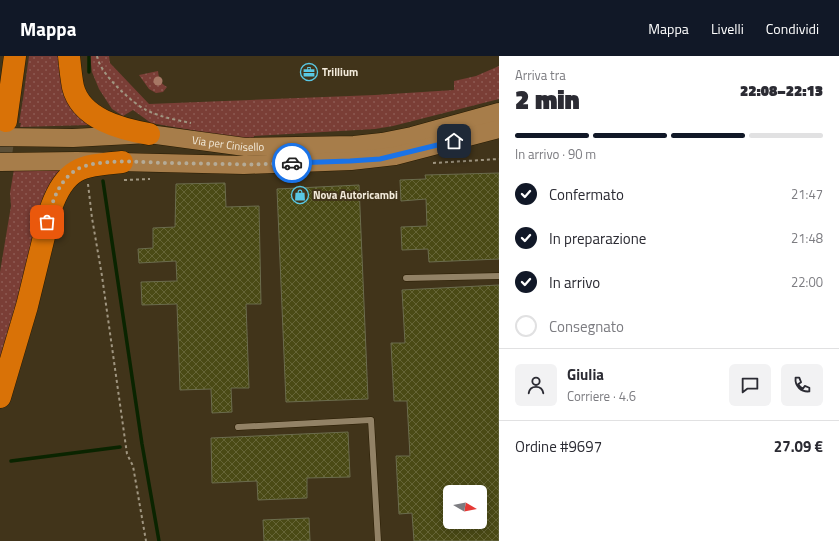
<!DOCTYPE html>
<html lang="it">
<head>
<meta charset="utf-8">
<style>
	:root { --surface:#fff; --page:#f2f2f3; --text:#2b2b33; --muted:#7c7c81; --line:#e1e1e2; --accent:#111827 }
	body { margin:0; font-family:"Titillium Web",sans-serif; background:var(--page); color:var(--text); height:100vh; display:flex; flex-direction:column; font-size:15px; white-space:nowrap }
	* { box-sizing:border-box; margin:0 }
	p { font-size:13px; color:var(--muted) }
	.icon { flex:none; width:22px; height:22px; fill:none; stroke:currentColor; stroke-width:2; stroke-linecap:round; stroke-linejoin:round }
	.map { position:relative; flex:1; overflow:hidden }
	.panel { display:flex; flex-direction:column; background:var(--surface); width:340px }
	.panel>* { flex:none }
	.needle { width:26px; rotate:99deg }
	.tools { position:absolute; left:443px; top:429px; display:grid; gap:8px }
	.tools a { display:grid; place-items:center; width:44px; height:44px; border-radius:6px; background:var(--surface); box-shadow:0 2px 10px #0003; font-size:20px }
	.pin { position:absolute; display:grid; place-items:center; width:34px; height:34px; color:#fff; margin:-17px; border-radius:8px; box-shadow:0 2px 6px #0006 }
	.courier { position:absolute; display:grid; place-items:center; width:40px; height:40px; margin:-20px; border:3px solid #1a73e8; border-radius:50%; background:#fff; color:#222; box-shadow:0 1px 5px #0007 }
	.summary em { font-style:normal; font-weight:800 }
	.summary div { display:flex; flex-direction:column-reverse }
	.summary { display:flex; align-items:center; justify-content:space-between; height:68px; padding:0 16px }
	h1 { font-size:26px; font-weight:800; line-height:30px }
	.bar { display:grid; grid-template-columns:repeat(4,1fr); gap:6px 4px; align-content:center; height:48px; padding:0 16px }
	.bar i { height:5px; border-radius:3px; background:var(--line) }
	.bar .active { background:var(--accent) }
	.bar p { grid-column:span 4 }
	.line { display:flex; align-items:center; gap:10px; padding:0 16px; border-top:1px solid var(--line) }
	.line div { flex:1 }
	.round { display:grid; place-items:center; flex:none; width:42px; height:42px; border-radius:6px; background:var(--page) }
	ol { padding:0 16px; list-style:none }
	li { display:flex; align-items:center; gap:12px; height:44px }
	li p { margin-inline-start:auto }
	li .icon { padding:4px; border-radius:50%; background:var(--accent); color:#fff; stroke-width:4 }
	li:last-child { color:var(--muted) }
	li i { width:22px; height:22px; border:2px solid var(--line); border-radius:50% }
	header { display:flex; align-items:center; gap:24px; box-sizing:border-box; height:56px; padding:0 20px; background:var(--accent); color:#fff }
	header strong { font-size:19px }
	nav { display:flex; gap:22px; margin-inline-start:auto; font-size:14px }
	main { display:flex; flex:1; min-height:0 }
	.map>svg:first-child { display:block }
	.grass { fill:url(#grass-dots) }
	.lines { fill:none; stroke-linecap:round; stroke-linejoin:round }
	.stream { stroke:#0a2400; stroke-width:3.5 }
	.building { fill:url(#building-cross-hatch); stroke:#6b6c4d; fill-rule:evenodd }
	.motorway-tunnel { stroke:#5c4f37; stroke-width:22; stroke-dasharray:22 11; stroke-linecap:butt }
	.service-casing { stroke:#281b02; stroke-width:7 }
	.secondary-casing { stroke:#281b02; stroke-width:19 }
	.motorway-casing { stroke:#281b02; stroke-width:23 }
	.path { stroke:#a09681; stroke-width:2; stroke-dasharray:3 3; stroke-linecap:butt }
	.service { stroke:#928266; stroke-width:6 }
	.secondary { stroke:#a77d4a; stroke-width:18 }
	.motorway { stroke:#d97207; stroke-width:22 }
	.tree { fill:#a77865 }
	.done { stroke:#b5ab97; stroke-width:4; stroke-dasharray:0 7.2 }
	.route { stroke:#1a73e8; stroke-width:5 }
	.labels { text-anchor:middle; stroke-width:4; stroke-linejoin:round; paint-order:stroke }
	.poi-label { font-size:11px; font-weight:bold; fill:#f3ebdb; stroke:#41341a; text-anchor:start }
	.street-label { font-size:11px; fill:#f3ebdb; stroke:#41341a }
</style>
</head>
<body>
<header>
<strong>Mappa</strong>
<nav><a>Mappa</a><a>Livelli</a><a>Condividi</a></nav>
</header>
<main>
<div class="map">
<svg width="499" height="485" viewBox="0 0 499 485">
	<defs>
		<pattern id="grass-dots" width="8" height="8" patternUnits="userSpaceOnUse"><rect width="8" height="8" fill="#7a3e36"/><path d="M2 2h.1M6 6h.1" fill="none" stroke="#8d5a52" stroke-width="1.8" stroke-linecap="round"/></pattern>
		<pattern id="building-cross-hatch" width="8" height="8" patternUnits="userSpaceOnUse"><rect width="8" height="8" fill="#4a4a15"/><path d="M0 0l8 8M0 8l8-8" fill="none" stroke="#656436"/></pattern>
	</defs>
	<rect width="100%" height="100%" fill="#41341a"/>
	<path class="grass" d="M 29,0 L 63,0 L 91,67 L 89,69 L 20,71 L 21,67 L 19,67 L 23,43 Z
		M 90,0 L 109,0 L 110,7 L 149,48 L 375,39 L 454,34 L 454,25 L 476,20 L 499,10 L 499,43 L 393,70 L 375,73 L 254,80 L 253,85 L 151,67 L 133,54 L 123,60 L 112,53 L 99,33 L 92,16 Z
		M 158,15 C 159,23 160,27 167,31 L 163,36 L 156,37 L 149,33 L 139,19 Z
		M 62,111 L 0,313 L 0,216 L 11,150 L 10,137 L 14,113 Z"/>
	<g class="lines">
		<path class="stream" d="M 89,0 L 89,16
			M 103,125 L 142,388 L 159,485
			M 11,405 L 120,391"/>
	</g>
	<path class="building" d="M 499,117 L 499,203 L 429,206 L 428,193 L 402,194 L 401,171 L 427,170 L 426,143 L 401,145 L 400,124 L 426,123 L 425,119 Z
		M 225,127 L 226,151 L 259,150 L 261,248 L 246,248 L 249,332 L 231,332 L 232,356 L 212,357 L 211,333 L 180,334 L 177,248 L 142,249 L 141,226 L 177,225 L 176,205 L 139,207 L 138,193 L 153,192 L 153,172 L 175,171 L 176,128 Z
		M 359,129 L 368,343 L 286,346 L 277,133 Z
		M 499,229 L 499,485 L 414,485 L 412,457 L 399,458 L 396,400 L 410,400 L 407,345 L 394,345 L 391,287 L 405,287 L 402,234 ZM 450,436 L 480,436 L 480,466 L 450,466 Z
		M 348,376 L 350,421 L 307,422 L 307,442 L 258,444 L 257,425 L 212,427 L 211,382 Z
		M 309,462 L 310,485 L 264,485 L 263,464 Z"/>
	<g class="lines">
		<path class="motorway-tunnel" d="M 0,105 L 6,65"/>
		<g class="service-casing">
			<path id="service" d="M 406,222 L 499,220
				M 238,371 L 371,364 L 378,485"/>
		</g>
		<g class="secondary-casing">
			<g id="secondary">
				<path id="s1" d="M 0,81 L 73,82 L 149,78 L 245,91 L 354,89 L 382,86 L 412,80 L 499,56"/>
				<path d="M 0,106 L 77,105 L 244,109 L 351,105 L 395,100 L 499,73"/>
			</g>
		</g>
		<g class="motorway-casing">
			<path id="motorway" d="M 69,0 C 70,10 71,21 73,31 C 81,63 121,73 149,78
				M 6,65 L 15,0
				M 0,341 L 27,250 L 51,152 C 66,110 82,110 122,106"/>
		</g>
		<path class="path" d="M 97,0 C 100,18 131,46 146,54 C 160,61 177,64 191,67
			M 433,107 L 499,103
			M 124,124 L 150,123
			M 88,128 L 92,162 L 102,220 L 127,398 L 133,410 L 146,485"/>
		<use href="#service" class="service"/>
		<use href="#secondary" class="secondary"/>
		<use href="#motorway" class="motorway"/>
	</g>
	<circle class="tree" cx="158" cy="25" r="4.5"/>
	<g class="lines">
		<path class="done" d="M 47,166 C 52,147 58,125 76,114 C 96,102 140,106 164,107 C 185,107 207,108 228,108 C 250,109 271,108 292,107"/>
		<path class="route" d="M 292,107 L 350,105 L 380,103 L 454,85"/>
	</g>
	<defs>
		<g id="office-ring" transform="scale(0.9)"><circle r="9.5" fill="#41341a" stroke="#59c8e4" stroke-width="1.5"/><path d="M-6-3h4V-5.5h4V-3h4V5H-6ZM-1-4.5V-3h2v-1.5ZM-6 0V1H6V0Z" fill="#59c8e4"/></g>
		<g id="shop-ring" transform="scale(0.9)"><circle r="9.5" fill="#41341a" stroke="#59c8e4" stroke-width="1.5"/><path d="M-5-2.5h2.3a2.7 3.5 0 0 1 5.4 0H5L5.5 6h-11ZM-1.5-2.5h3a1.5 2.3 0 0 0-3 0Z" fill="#59c8e4"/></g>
	</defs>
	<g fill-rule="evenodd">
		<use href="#office-ring" x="309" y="16"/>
		<use href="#shop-ring" x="300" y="139"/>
	</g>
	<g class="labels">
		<g class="poi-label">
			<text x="322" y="20">Trillium</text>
			<text x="313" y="143">Nova Autoricambi</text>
		</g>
		<g class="street-label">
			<text dy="4" stroke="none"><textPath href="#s1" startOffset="229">Via per Cinisello</textPath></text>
		</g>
	</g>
</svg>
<div class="tools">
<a><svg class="needle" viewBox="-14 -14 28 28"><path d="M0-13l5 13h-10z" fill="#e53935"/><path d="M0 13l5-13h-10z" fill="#7c7c81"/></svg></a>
</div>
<div class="pin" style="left:47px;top:166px;background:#ea580c"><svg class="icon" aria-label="bag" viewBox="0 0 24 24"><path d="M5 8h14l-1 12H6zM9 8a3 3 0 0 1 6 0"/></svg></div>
<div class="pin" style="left:454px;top:85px;background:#1f2937"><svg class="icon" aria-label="home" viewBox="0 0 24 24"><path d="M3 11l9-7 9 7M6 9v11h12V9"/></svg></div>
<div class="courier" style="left:292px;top:107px"><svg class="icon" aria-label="car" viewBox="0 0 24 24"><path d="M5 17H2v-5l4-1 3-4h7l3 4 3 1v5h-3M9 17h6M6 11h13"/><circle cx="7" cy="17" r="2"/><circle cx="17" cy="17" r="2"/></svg></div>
</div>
<section class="panel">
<div class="summary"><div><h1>2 min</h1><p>Arriva tra</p></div><em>22:08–22:13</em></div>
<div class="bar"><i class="active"></i><i class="active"></i><i class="active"></i><i></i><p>In arrivo · 90 m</p></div>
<ol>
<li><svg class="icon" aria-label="check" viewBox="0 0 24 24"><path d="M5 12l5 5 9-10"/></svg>Confermato<p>21:47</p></li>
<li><svg class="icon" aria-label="check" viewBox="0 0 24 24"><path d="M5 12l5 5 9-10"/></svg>In preparazione<p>21:48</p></li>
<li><svg class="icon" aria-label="check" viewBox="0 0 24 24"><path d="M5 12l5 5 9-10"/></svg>In arrivo<p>22:00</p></li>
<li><i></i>Consegnato</li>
</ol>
<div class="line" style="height:72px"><a class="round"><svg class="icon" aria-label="person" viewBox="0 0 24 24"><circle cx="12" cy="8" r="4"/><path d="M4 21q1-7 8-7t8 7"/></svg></a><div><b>Giulia</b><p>Corriere · 4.6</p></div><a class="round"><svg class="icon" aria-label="chat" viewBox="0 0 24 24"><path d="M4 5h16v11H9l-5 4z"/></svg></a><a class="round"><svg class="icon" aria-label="phone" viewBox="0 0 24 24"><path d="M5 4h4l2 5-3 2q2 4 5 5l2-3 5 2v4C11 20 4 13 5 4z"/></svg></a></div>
<div class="line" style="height:52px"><div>Ordine #9697</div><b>27.09 €</b></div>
</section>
</main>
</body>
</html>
